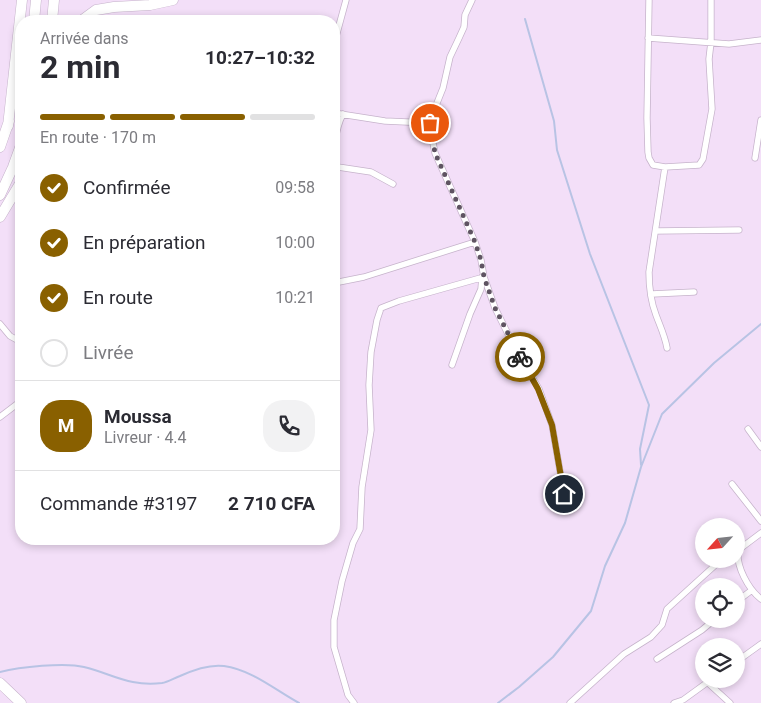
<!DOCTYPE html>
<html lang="fr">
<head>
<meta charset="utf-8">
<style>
	:root { --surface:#fff; --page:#f2f2f3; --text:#2b2b33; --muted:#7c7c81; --line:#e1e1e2; --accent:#896000 }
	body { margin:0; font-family:Roboto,sans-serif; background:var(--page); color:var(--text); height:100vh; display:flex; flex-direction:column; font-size:19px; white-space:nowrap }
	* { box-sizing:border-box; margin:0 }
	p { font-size:16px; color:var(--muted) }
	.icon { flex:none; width:28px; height:28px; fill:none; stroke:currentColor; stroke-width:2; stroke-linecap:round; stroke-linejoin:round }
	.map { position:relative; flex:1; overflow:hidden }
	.side { position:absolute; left:15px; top:15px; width:325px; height:530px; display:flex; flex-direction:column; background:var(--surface); border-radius:20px; box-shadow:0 2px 8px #0003 }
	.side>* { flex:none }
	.needle { width:32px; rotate:243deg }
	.controls { position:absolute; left:695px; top:518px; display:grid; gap:10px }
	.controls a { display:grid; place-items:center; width:50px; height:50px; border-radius:50%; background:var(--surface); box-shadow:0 2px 8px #0003; font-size:25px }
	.pin { position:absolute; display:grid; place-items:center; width:42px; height:42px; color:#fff; margin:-21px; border:2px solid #fff; border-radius:50%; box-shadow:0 1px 5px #0007 }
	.courier { position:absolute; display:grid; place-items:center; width:50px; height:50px; margin:-25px; border:4px solid #896000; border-radius:50%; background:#fff; color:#222; box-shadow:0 1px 6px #0007 }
	.overview em { font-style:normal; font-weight:700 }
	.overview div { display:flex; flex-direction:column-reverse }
	.overview { display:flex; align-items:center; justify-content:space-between; height:85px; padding:0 25px }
	h1 { font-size:32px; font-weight:700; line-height:38px }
	.bar { display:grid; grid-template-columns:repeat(4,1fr); gap:8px 5px; align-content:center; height:60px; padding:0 25px }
	.bar i { height:6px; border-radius:4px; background:var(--line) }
	.bar .current { background:var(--accent) }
	.bar p { grid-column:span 4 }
	.line { display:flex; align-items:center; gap:12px; padding:0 25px; border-top:1px solid var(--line) }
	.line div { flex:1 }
	.round { display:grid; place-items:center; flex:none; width:52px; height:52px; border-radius:20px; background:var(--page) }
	ol { padding:0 25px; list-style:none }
	li { display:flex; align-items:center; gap:15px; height:55px }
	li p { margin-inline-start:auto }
	li .icon { padding:5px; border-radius:50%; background:var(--accent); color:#fff; stroke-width:4 }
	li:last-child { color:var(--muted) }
	li i { width:28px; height:28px; border:2px solid var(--line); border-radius:50% }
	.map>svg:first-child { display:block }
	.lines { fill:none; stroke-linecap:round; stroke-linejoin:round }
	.stream { stroke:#b8c3e4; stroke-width:2 }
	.minor-casing { stroke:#c6b3cb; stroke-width:7 }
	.trunk-casing { stroke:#c6b3cb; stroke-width:11 }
	.minor { stroke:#fff; stroke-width:5.5 }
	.trunk { stroke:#fff; stroke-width:10 }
	.done { stroke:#5f5462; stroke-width:5; stroke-dasharray:0 9 }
	.route { stroke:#896000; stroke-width:6 }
</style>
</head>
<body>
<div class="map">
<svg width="761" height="703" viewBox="0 0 761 703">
	<rect width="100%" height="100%" fill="#f3dff8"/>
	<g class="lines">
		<path class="stream" d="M 525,19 L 554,121 L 557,150 L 590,254 L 649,405 L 640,449 L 641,465
			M 0,672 C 19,667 65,662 84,667 C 113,674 129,687 162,683 C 168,682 174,678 180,676 C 193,670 209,664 224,666 C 252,670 275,690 299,703
			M 498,703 L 519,687 L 553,657 L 591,611 L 605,566 L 625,523 L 641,467 L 662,414 L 714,363 L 761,324"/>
		<g class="minor-casing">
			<path id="minor" d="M 649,0 L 647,118 L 648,152 L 649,158 L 653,165 L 665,167 L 699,165 L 703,159 L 712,109 L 709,59 L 711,42 L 711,0
				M 648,38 L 729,44 L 761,40
				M 334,44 L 346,0
				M 334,113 L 385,121 L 429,123
				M 343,114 C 336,127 331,155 338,167 L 371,172 L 393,184
				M 755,158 L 761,120
				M 665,167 L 649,272 C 649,285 651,302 656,315 C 660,326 665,336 667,348
				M 656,231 L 739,230
				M 484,277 L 495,308 L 514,346 L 539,389 L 552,425 L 564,494
				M 334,283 L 364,277 L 475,242
				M 652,294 L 694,292
				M 0,324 L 10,336 L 21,342
				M 452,365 L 470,314 L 481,289 L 482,277
				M 0,417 L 21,401
				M 748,429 L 761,447
				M 732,484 L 761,521
				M 738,550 C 736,566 748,589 761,599
				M 737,551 L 761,533
				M 736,602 L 752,590
				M 657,659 L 702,630 L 715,619
				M 736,662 L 761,644
				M 707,682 L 730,703
				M 354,703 L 348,695 L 334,647 L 334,620 L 342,581 L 353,543 L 360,529 L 362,487 L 371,430 L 369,385 L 371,352 L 377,320 L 381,308 L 399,301 L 484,277 L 481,260 L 475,242 L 435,153 L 429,123 L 443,88 L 450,57 L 459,38 L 464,27 L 465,15 L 472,0
				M 570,703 L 624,654 L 651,637 L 662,625 L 667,609 L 722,559
				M 674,703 L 683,700 L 712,679"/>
		</g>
		<g class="trunk-casing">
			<path id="trunk" d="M 34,21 L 36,0
				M 52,21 L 54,0
				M 81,21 L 96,10 L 114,7 L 150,5 L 173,0
				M 16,97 L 21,79
				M 8,126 L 22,0
				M 0,147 L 9,121
				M 0,195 L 13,167 L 21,145
				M 0,217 L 21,182
				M 0,683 L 21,703"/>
		</g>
		<use href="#minor" class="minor"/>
		<use href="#trunk" class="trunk"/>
	</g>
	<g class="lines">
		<path class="done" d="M 430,123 L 435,153 L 475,242 L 481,260 L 484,277 L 495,308 L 520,357"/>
		<path class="route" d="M 520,357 L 538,389 L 552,425 L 564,494"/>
	</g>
</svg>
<div class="controls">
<a><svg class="needle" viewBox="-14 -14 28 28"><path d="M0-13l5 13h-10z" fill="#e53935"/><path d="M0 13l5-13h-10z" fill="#7c7c81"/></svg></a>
<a><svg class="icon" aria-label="locate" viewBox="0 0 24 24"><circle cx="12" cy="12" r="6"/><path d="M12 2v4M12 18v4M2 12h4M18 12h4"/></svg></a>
<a><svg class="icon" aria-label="layers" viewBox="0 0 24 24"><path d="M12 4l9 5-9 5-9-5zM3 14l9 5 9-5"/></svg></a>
</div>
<div class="pin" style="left:430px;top:123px;background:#ea580c"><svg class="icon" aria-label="bag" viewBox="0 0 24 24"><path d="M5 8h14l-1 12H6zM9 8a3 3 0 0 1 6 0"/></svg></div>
<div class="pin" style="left:564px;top:494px;background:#1f2937"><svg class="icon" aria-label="home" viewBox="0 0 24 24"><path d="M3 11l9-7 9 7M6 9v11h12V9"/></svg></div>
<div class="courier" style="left:520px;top:357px"><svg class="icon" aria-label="bike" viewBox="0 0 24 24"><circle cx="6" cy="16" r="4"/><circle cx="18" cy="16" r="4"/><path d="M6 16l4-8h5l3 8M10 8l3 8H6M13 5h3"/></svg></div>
<section class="side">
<div class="overview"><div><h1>2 min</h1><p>Arrivée dans</p></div><em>10:27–10:32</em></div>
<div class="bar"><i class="current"></i><i class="current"></i><i class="current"></i><i></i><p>En route · 170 m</p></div>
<ol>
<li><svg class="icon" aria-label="check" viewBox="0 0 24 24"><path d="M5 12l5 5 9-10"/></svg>Confirmée<p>09:58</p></li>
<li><svg class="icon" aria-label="check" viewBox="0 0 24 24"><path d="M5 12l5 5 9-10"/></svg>En préparation<p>10:00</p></li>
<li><svg class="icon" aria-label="check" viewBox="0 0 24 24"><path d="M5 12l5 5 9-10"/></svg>En route<p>10:21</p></li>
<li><i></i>Livrée</li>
</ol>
<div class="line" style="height:90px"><b class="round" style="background:var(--accent);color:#fff">M</b><div><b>Moussa</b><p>Livreur · 4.4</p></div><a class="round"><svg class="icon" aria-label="phone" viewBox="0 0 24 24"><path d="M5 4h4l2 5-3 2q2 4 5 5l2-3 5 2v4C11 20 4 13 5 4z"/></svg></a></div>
<div class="line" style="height:65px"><div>Commande #3197</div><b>2 710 CFA</b></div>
</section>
</div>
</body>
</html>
